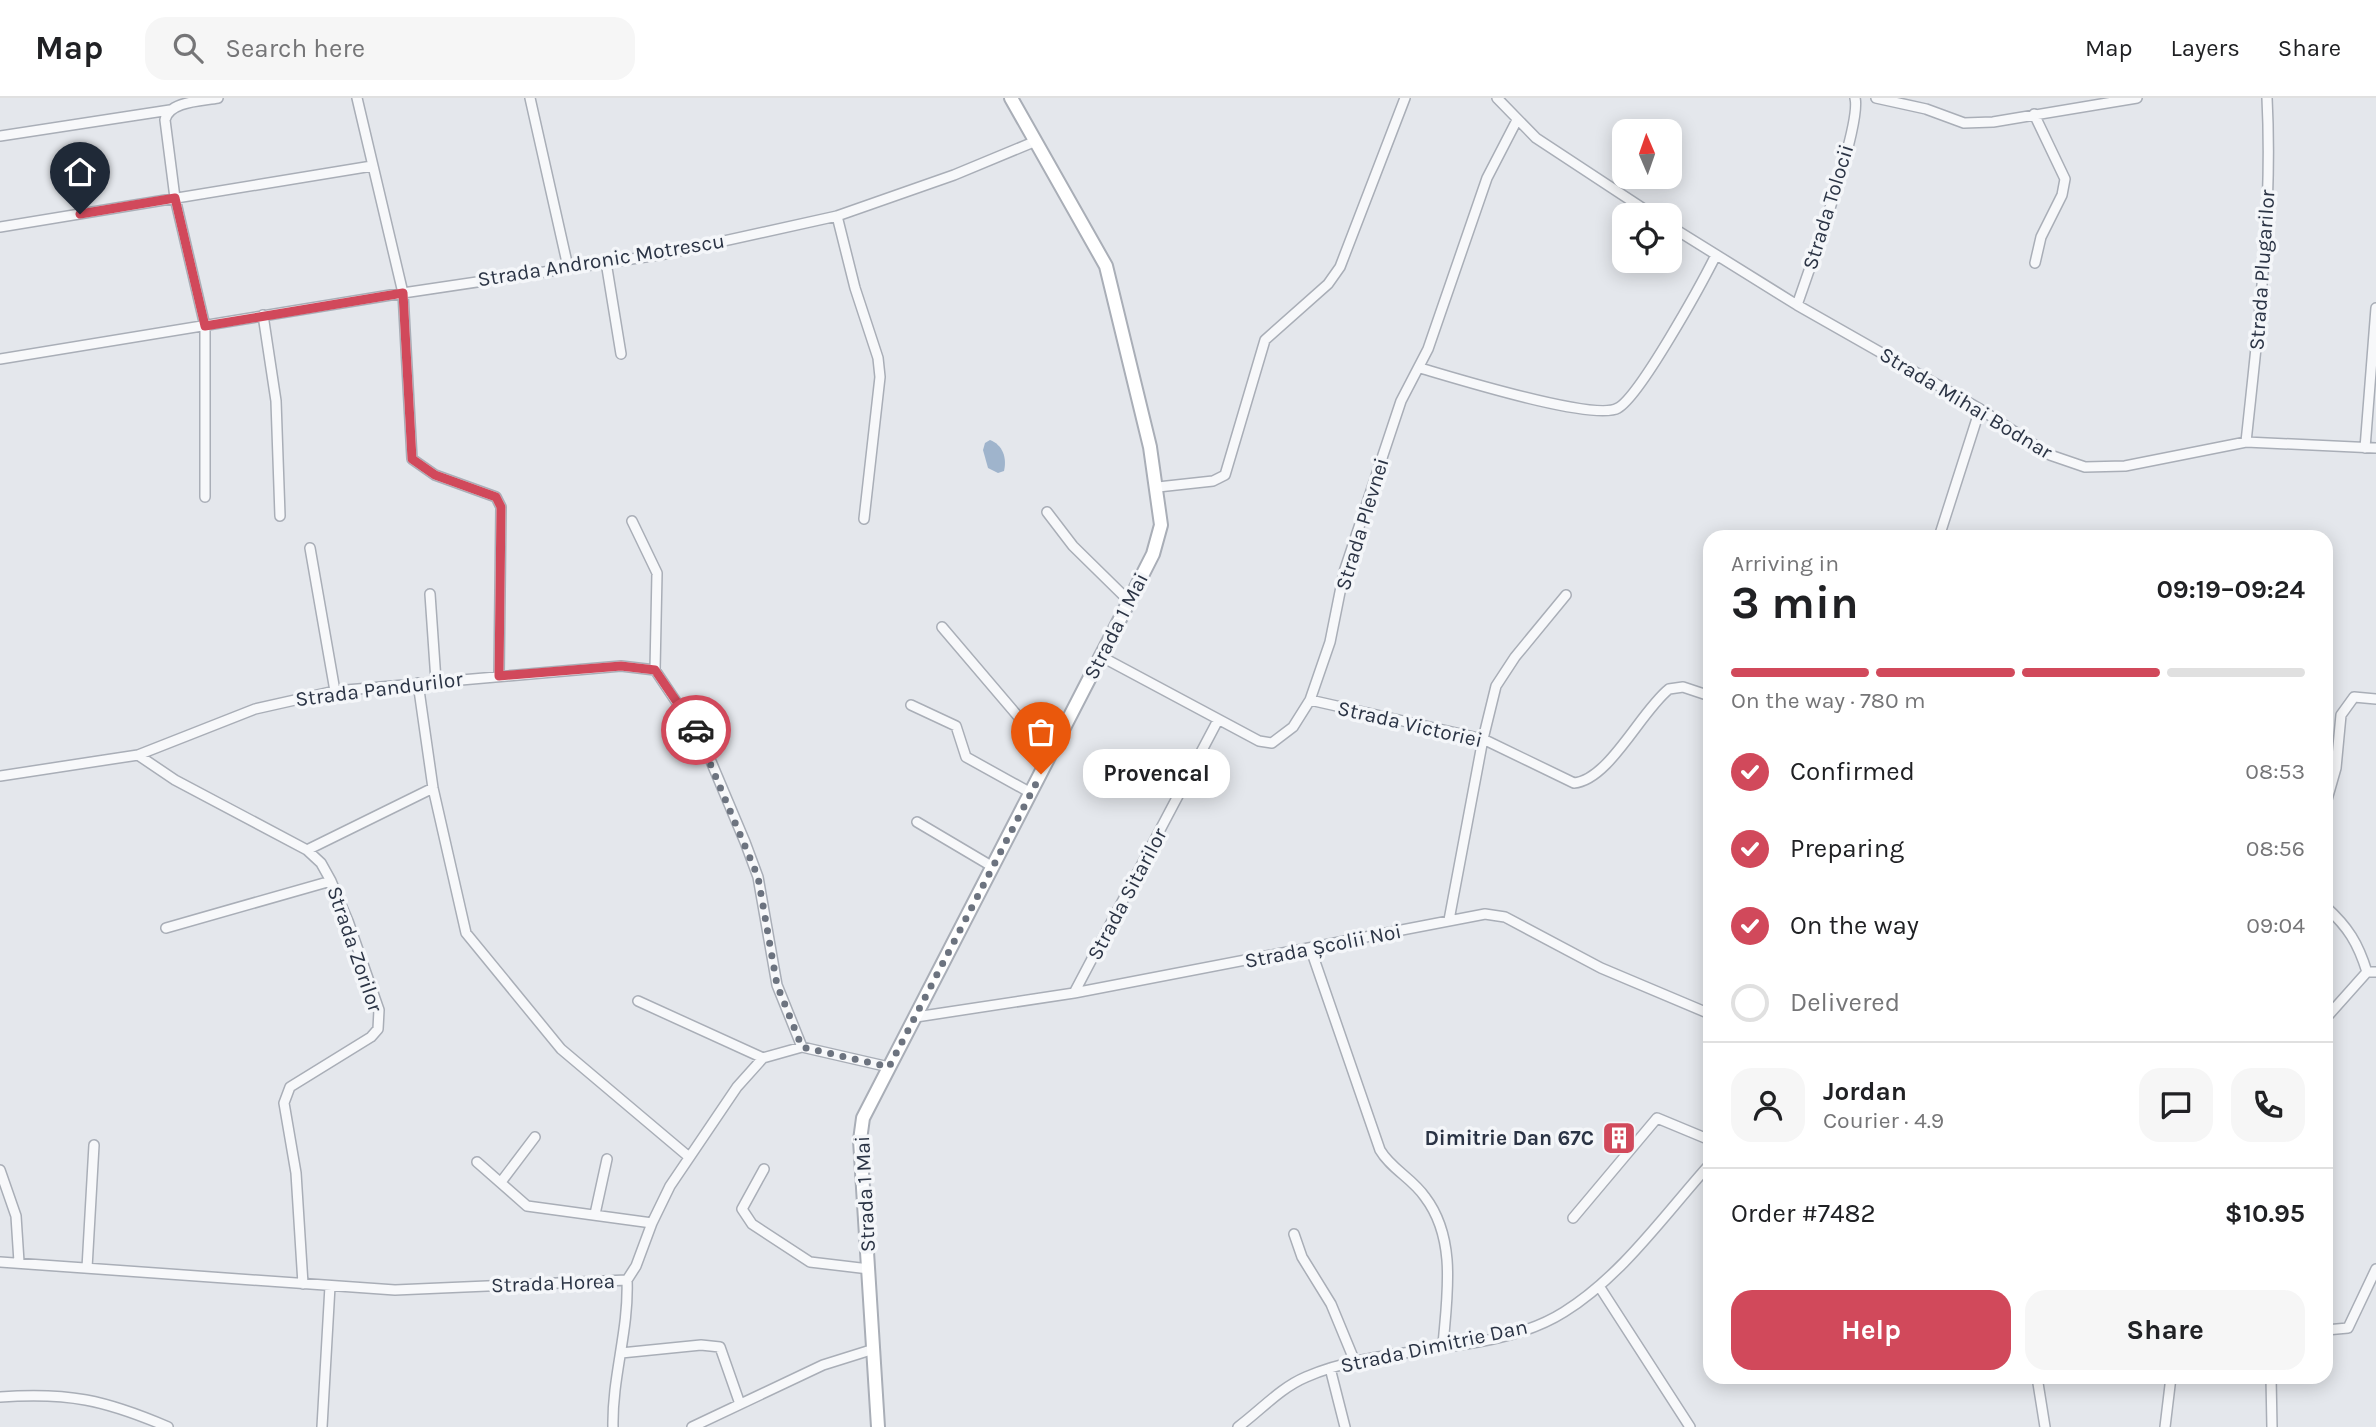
<!DOCTYPE html>
<html lang="en">
<head>
<meta charset="utf-8">
<style>
	:root { --surface:#fff; --page:#f6f6f6; --text:#202124; --muted:#757577; --line:#e0e0e0; --accent:#d1495b }
	body { margin:0; font-family:Karla,sans-serif; background:var(--page); color:var(--text); height:100vh; display:flex; flex-direction:column; font-size:26px; white-space:nowrap }
	* { box-sizing:border-box; margin:0 }
	p { font-size:23px; color:var(--muted) }
	.icon { flex:none; width:38px; height:38px; fill:none; stroke:currentColor; stroke-width:2; stroke-linecap:round; stroke-linejoin:round }
	.map { position:relative; flex:1; overflow:hidden }
	.panel { position:absolute; left:1703px; top:432px; width:630px; height:854px; display:flex; flex-direction:column; background:var(--surface); border-radius:21px; box-shadow:0 4px 18px #0003 }
	.panel>* { flex:none }
	.needle { width:46px; rotate:358deg }
	.controls { position:absolute; left:1612px; top:21px; display:grid; gap:14px }
	.controls a { display:grid; place-items:center; width:70px; height:70px; border-radius:14px; background:var(--surface); box-shadow:0 4px 18px #0003; font-size:35px }
	.pin { position:absolute; display:grid; place-items:center; width:60px; height:60px; color:#fff; margin:-72px -30px; border-radius:50% 50% 50% 0; rotate:-45deg; box-shadow:0 0 7px #0007 }
	.pin .icon { rotate:45deg }
	.courier { position:absolute; display:grid; place-items:center; width:70px; height:70px; margin:-35px; border:5px solid #d1495b; border-radius:50%; background:#fff; color:#222; box-shadow:0 2px 9px #0007 }
	.bubble { position:absolute; height:49px; border-radius:21px; background:var(--surface); box-shadow:0 4px 18px #0003; font-size:23px; font-weight:700; line-height:49px; text-align:center }
	.summary em { font-style:normal; font-weight:700 }
	.summary div { display:flex; flex-direction:column-reverse }
	.summary { display:flex; align-items:center; justify-content:space-between; height:119px; padding:0 28px }
	h1 { font-size:46px; font-weight:700; line-height:52px }
	.bar { display:grid; grid-template-columns:repeat(4,1fr); gap:10px 7px; align-content:center; height:84px; padding:0 28px }
	.bar i { height:9px; border-radius:5px; background:var(--line) }
	.bar .selected { background:var(--accent) }
	.bar p { grid-column:span 4 }
	.line { display:flex; align-items:center; gap:18px; padding:0 28px; border-top:2px solid var(--line) }
	.line div { flex:1 }
	.round { display:grid; place-items:center; flex:none; width:74px; height:74px; border-radius:21px; background:var(--page) }
	ol { padding:0 28px; list-style:none }
	li { display:flex; align-items:center; gap:21px; height:77px }
	li p { margin-inline-start:auto }
	li .icon { padding:7px; border-radius:50%; background:var(--accent); color:#fff; stroke-width:4 }
	li:last-child { color:var(--muted) }
	li i { width:38px; height:38px; border:4px solid var(--line); border-radius:50% }
	.primary-button { display:flex; gap:14px; margin-top:auto; padding:14px 28px }
	.primary-button a { flex:1; height:80px; border-radius:21px; background:var(--accent); color:#fff; font-size:28px; font-weight:700; line-height:80px; text-align:center }
	.primary-button a+a { background:var(--page); color:var(--text) }
	header { display:flex; align-items:center; gap:42px; box-sizing:border-box; height:98px; padding:0 35px; background:var(--surface); border-bottom:2px solid var(--line) }
	header strong { font-size:33px }
	nav { display:flex; gap:38px; margin-inline-start:auto; font-size:24px }
	.search { width:490px; height:63px; background:var(--page); display:flex; align-items:center; gap:18px; box-sizing:border-box; padding:0 24px; border-radius:21px; color:var(--muted); font-size:26px }
	.map>svg:first-child { display:block }
	.water { fill:#9fb4cc }
	.lines { fill:none; stroke-linecap:round; stroke-linejoin:round }
	.street-casing { stroke:#a9aeb7; stroke-width:12 }
	.secondary-casing { stroke:#a9aeb7; stroke-width:16 }
	.street { stroke:#f7f8fa; stroke-width:9 }
	.secondary { stroke:#fff; stroke-width:12 }
	.done { stroke:#6c737f; stroke-width:7; stroke-dasharray:0 12.6 }
	.route { stroke:#d1495b; stroke-width:9 }
	.labels { text-anchor:middle; stroke-width:7; stroke-linejoin:round; paint-order:stroke }
	.street-label { font-size:21px; fill:#2b3445; stroke:#f4f6f9 }
	.poi-label { font-size:21px; font-weight:bold; fill:#2b3445; stroke:#f4f6f9; text-anchor:end }
</style>
</head>
<body>
<header>
<strong>Map</strong>
<div class="search"><svg class="icon" aria-label="search" viewBox="0 0 24 24"><circle cx="10" cy="10" r="6"/><path d="M15 15l6 6"/></svg>Search here</div>
<nav><a>Map</a><a>Layers</a><a>Share</a></nav>
</header>
<div class="map">
<svg width="2376" height="1329" viewBox="0 0 2376 1329">
	<rect width="100%" height="100%" fill="#e4e7ec"/>
	<path class="water" d="M 990,342 C 1003,347 1007,360 1004,373 L 998,375 L 988,370 L 983,352 L 985,345 Z"/>
	<g class="lines">
		<g class="street-casing">
			<path id="street" d="M 357,0 L 403,195 L 412,361 L 435,377 L 496,399 L 501,409 L 499,578
				M 530,0 L 568,169
				M 1497,0 L 1536,40 L 1653,117
				M 1876,0 L 1926,11 L 1964,25 L 1993,24 L 2137,0
				M 2034,16 L 2065,81 L 2062,97 L 2041,139 L 2035,165
				M 0,38 L 170,12
				M 837,118 L 855,190 L 878,260 L 880,279 L 864,421
				M 1670,128 L 1797,207 L 1980,311 L 2050,357 L 2085,369 L 2125,368 L 2246,344 L 2376,350
				M 0,129 L 372,68
				M 606,164 L 621,256
				M 1797,207 C 1809,172 1862,27 1855,0
				M 263,217 L 276,303 L 280,418
				M 0,261 L 403,195 L 665,156 L 837,118 L 954,77 L 1036,43
				M 1420,270 C 1452,279 1594,324 1618,310 C 1640,298 1702,185 1716,157
				M 2246,344 C 2258,230 2273,115 2267,0
				M 2365,350 L 2376,210
				M 1158,389 L 1213,383 L 1225,377 L 1265,242 L 1328,186 L 1340,169 L 1405,0
				M 205,399 L 205,228 L 175,100 L 165,22 C 169,3 202,3 218,0
				M 1047,414 L 1073,448 L 1129,503
				M 632,423 L 657,475 L 655,572
				M 1939,439 L 1980,311
				M 310,450 L 335,593
				M 430,496 L 436,583
				M 942,529 L 1051,657
				M 1102,559 L 1259,643 L 1272,645 L 1293,629 L 1310,602 L 1330,544 L 1344,474 L 1401,303 L 1428,251 L 1487,80 L 1517,22
				M 418,585 L 433,690 L 466,835 L 561,951 L 689,1059
				M 1310,602 L 1483,641 L 1574,685 C 1609,682 1641,613 1669,591 L 1683,589 L 1710,598
				M 911,607 L 956,628 L 966,659 L 1031,695
				M 138,657 L 175,682 L 307,752 L 321,765 L 331,783 L 348,823 L 379,912 L 378,931 L 371,939 L 290,989 L 284,1005 L 296,1075 L 303,1186
				M 0,678 L 138,657 L 255,611 L 335,593 L 621,568 L 655,572 L 702,642 L 745,744 L 758,779 L 777,887 L 802,949
				M 2326,705 L 2336,670 L 2341,617 L 2354,599 L 2376,601
				M 917,724 L 993,769
				M 307,752 L 433,690
				M 2326,809 C 2348,829 2358,845 2367,874
				M 1449,822 L 1483,641 L 1496,588 L 1515,559 L 1566,497
				M 166,830 L 331,783
				M 1311,852 L 1380,1052 C 1391,1071 1412,1080 1425,1099 C 1457,1141 1447,1198 1443,1247
				M 1074,895 L 1218,622
				M 638,903 L 763,960
				M 916,919 L 1074,895 L 1485,816 L 1505,819 L 1601,870 L 1710,916
				M 2326,920 L 2367,874 L 2376,874
				M 477,1064 L 527,1108 L 652,1125
				M 764,1071 L 742,1111 L 752,1126 L 810,1164 L 869,1171
				M 0,1072 L 16,1118 L 19,1164
				M 501,1084 L 535,1039
				M 595,1116 L 607,1061
				M 1573,1120 L 1657,1020 L 1710,1042
				M 1294,1136 L 1302,1159 L 1331,1206 L 1355,1264
				M 0,1164 L 395,1192 L 627,1182 L 636,1168 L 652,1125 L 670,1088 L 737,989 L 763,960 L 802,949 L 889,969
				M 87,1170 L 94,1047
				M 1599,1188 L 1690,1329
				M 2326,1232 L 2348,1230 L 2376,1171
				M 621,1255 L 701,1247 L 720,1249 L 740,1306
				M 1330,1270 L 1345,1329
				M 2037,1279 L 2045,1329
				M 2271,1279 L 2272,1329
				M 0,1299 C 68,1294 105,1302 168,1329
				M 322,1329 L 330,1188
				M 613,1329 C 612,1278 629,1233 627,1182
				M 692,1329 L 823,1267 L 874,1251
				M 1238,1329 C 1261,1312 1280,1290 1306,1279 C 1386,1244 1493,1259 1564,1214 C 1622,1178 1665,1116 1710,1066
				M 2165,1329 L 2171,1279"/>
		</g>
		<g class="secondary-casing">
			<path id="secondary" d="M 878,1329 L 860,1042 L 863,1020 L 1120,521 L 1153,456 L 1161,427 L 1150,349 L 1106,168 L 1011,0"/>
		</g>
		<use href="#street" class="street"/>
		<use href="#secondary" class="secondary"/>
	</g>
	<g class="lines">
		<path class="done" d="M 696,632 L 758,779 L 777,887 L 802,949 L 889,969 L 1041,676"/>
		<path class="route" d="M 80,116 L 175,100 L 205,228 L 403,195 L 412,361 L 435,377 L 496,399 L 501,409 L 499,578 L 621,568 L 655,572 L 696,632"/>
	</g>
	<defs>
		<g id="building-square" transform="scale(1.75)"><rect x="-9" y="-9" width="18" height="18" rx="4" fill="#d1495b" stroke="#f4f6f9"/><path d="M-4-6H4V6H1V3H-1V6H-4ZM-2.5-4.3h1.7v1.8h-1.7ZM.8-4.3h1.7v1.8H.8ZM-2.5-1h1.7V.8h-1.7ZM.8-1h1.7V.8H.8Z" fill="#fff"/></g>
	</defs>
	<g fill-rule="evenodd">
		<use href="#building-square" x="1619" y="1040"/>
	</g>
	<g class="labels">
		<g class="street-label">
			<text transform="translate(1828 109) rotate(-73)" y="7">Strada Tolocii</text>
			<text transform="translate(601 162) rotate(-9)" y="7">Strada Andronic Motrescu</text>
			<text transform="translate(2262 172) rotate(-86)" y="7">Strada Plugarilor</text>
			<text transform="translate(1966 305) rotate(31)" y="7">Strada Mihai Bodnar</text>
			<text transform="translate(1362 426) rotate(-73)" y="7">Strada Plevnei</text>
			<text transform="translate(1116 528) rotate(-63)" y="7">Strada 1 Mai</text>
			<text transform="translate(379 591) rotate(-7)" y="7">Strada Pandurilor</text>
			<text transform="translate(1410 626) rotate(13)" y="7">Strada Victoriei</text>
			<text transform="translate(1127 796) rotate(-62)" y="7">Strada Sitarilor</text>
			<text transform="translate(1323 848) rotate(-11)" y="7">Strada Școlii Noi</text>
			<text transform="translate(355 851) rotate(71)" y="7">Strada Zorilor</text>
			<text transform="translate(865 1096) rotate(-93)" y="7">Strada 1 Mai</text>
			<text transform="translate(553 1185) rotate(-2)" y="7">Strada Horea</text>
			<text transform="translate(1434 1248) rotate(-12)" y="7">Strada Dimitrie Dan</text>
		</g>
		<g class="poi-label">
			<text x="1594" y="1047">Dimitrie Dan 67C</text>
		</g>
	</g>
</svg>
<div class="controls">
<a><svg class="needle" viewBox="-14 -14 28 28"><path d="M0-13l5 13h-10z" fill="#e53935"/><path d="M0 13l5-13h-10z" fill="#757577"/></svg></a>
<a><svg class="icon" aria-label="locate" viewBox="0 0 24 24"><circle cx="12" cy="12" r="6"/><path d="M12 2v4M12 18v4M2 12h4M18 12h4"/></svg></a>
</div>
<div class="pin" style="left:1041px;top:676px;background:#ea580c"><svg class="icon" aria-label="bag" viewBox="0 0 24 24"><path d="M5 8h14l-1 12H6zM9 8a3 3 0 0 1 6 0"/></svg></div>
<div class="pin" style="left:80px;top:116px;background:#1f2937"><svg class="icon" aria-label="home" viewBox="0 0 24 24"><path d="M3 11l9-7 9 7M6 9v11h12V9"/></svg></div>
<div class="courier" style="left:696px;top:632px"><svg class="icon" aria-label="car" viewBox="0 0 24 24"><path d="M5 17H2v-5l4-1 3-4h7l3 4 3 1v5h-3M9 17h6M6 11h13"/><circle cx="7" cy="17" r="2"/><circle cx="17" cy="17" r="2"/></svg></div>
<div class="bubble" style="left:1083px;top:651px;width:147px">Provencal</div>
<section class="panel">
<div class="summary"><div><h1>3 min</h1><p>Arriving in</p></div><em>09:19–09:24</em></div>
<div class="bar"><i class="selected"></i><i class="selected"></i><i class="selected"></i><i></i><p>On the way · 780 m</p></div>
<ol>
<li><svg class="icon" aria-label="check" viewBox="0 0 24 24"><path d="M5 12l5 5 9-10"/></svg>Confirmed<p>08:53</p></li>
<li><svg class="icon" aria-label="check" viewBox="0 0 24 24"><path d="M5 12l5 5 9-10"/></svg>Preparing<p>08:56</p></li>
<li><svg class="icon" aria-label="check" viewBox="0 0 24 24"><path d="M5 12l5 5 9-10"/></svg>On the way<p>09:04</p></li>
<li><i></i>Delivered</li>
</ol>
<div class="line" style="height:126px"><a class="round"><svg class="icon" aria-label="person" viewBox="0 0 24 24"><circle cx="12" cy="8" r="4"/><path d="M4 21q1-7 8-7t8 7"/></svg></a><div><b>Jordan</b><p>Courier · 4.9</p></div><a class="round"><svg class="icon" aria-label="chat" viewBox="0 0 24 24"><path d="M4 5h16v11H9l-5 4z"/></svg></a><a class="round"><svg class="icon" aria-label="phone" viewBox="0 0 24 24"><path d="M5 4h4l2 5-3 2q2 4 5 5l2-3 5 2v4C11 20 4 13 5 4z"/></svg></a></div>
<div class="line" style="height:91px"><div>Order #7482</div><b>$10.95</b></div>
<div class="primary-button"><a>Help</a><a>Share</a></div>
</section>
</div>
</body>
</html>
